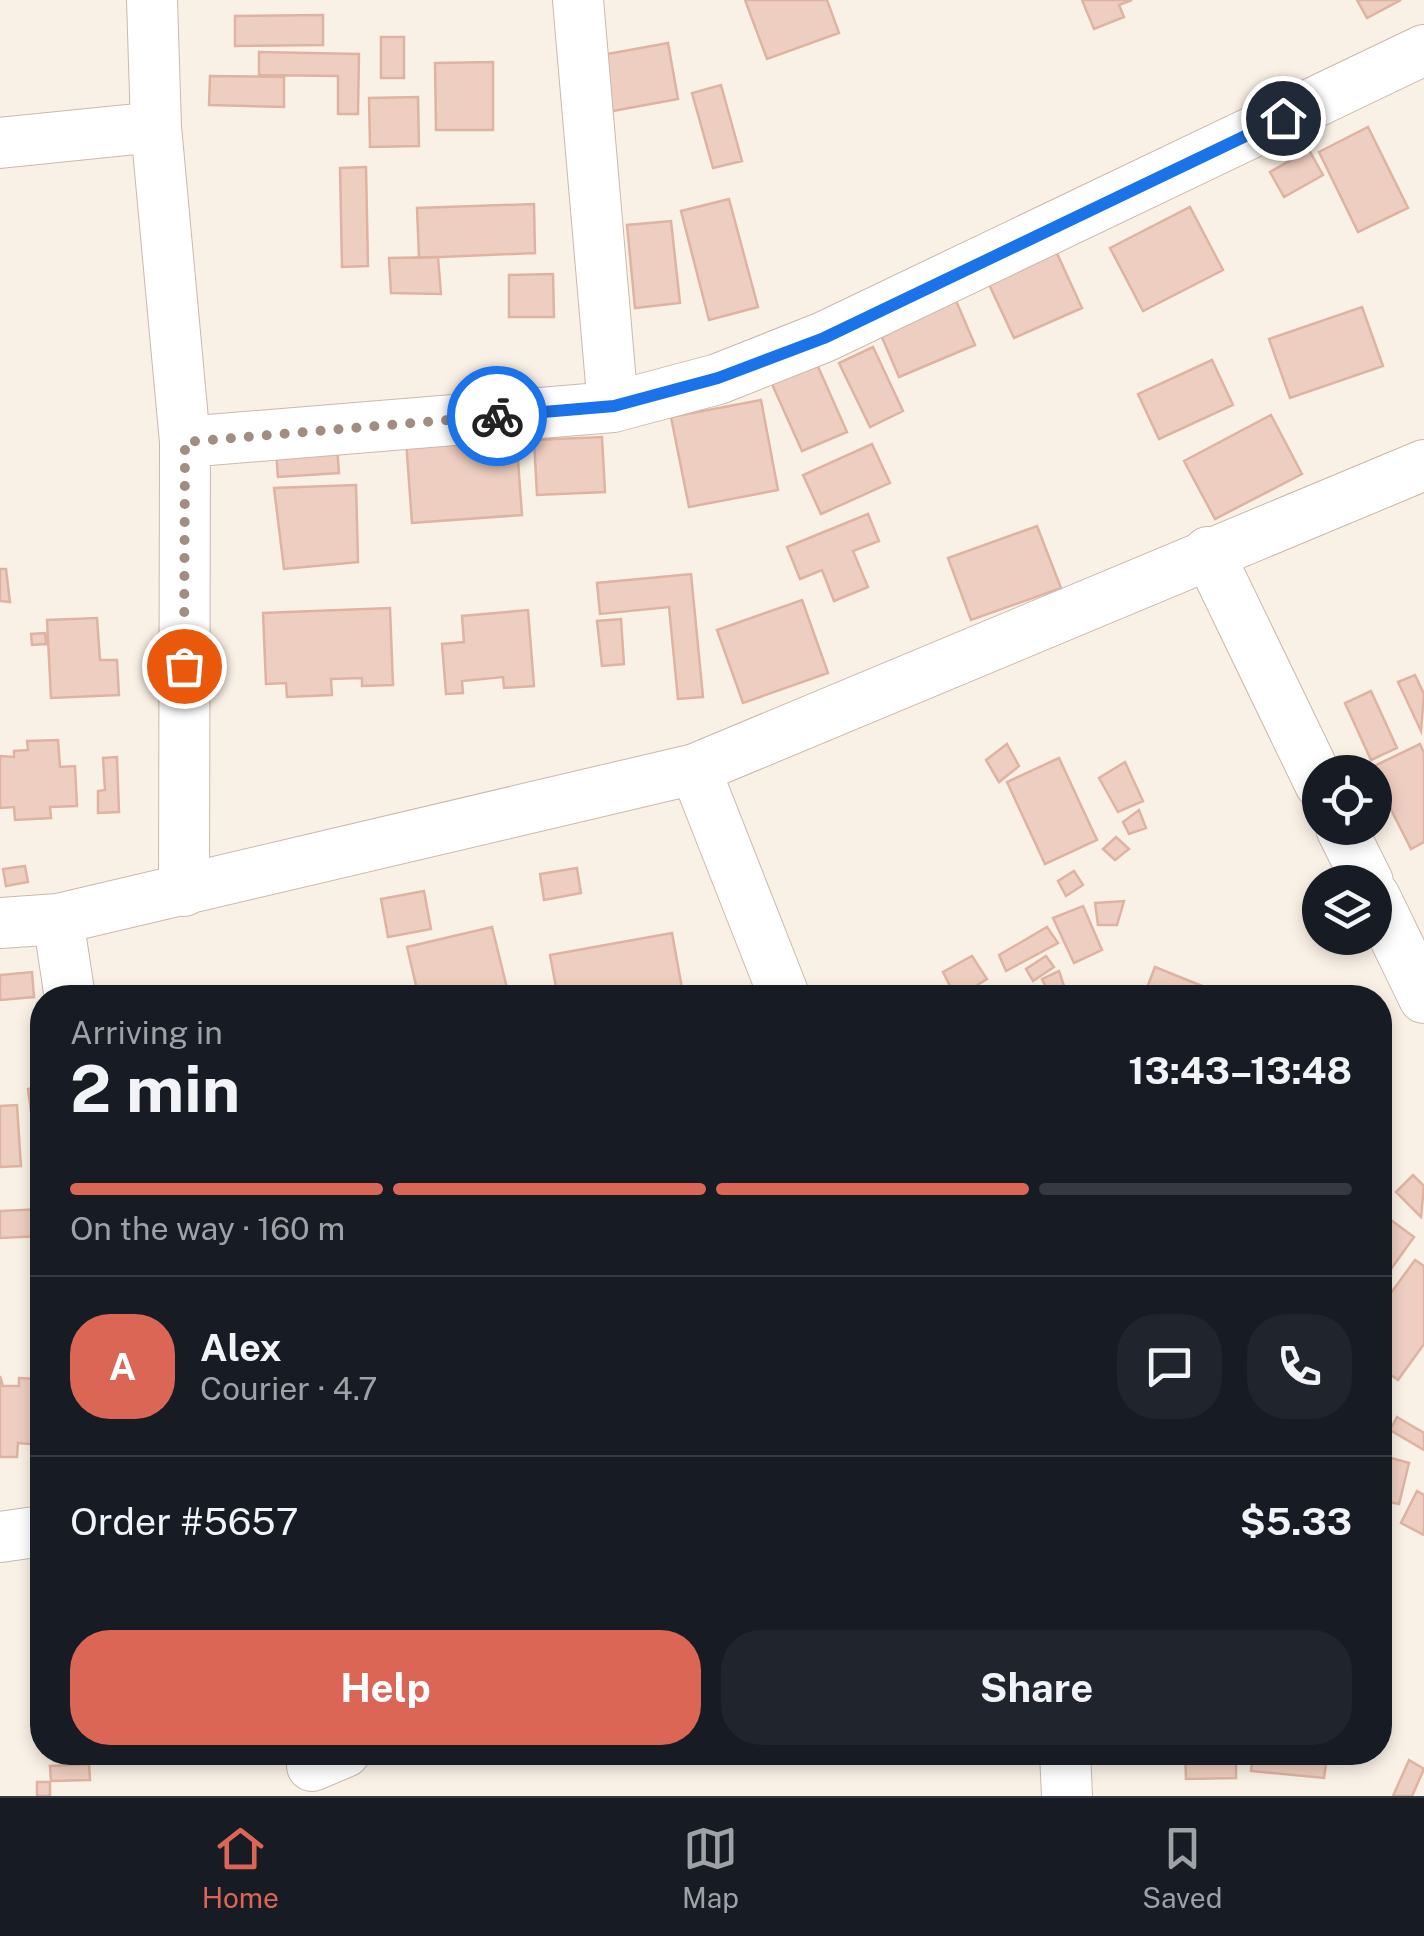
<!DOCTYPE html>
<html lang="en">
<head>
<meta charset="utf-8">
<style>
	:root { --surface:#171b24; --page:#20242c; --text:#f1f3f6; --muted:#9ea1a6; --line:#363941; --accent:#db6655 }
	body { margin:0; font-family:"Public Sans",sans-serif; background:var(--page); color:var(--text); height:100vh; display:flex; flex-direction:column; font-size:38px; white-space:nowrap }
	* { box-sizing:border-box; margin:0 }
	p { font-size:32px; color:var(--muted) }
	.icon { flex:none; width:55px; height:55px; fill:none; stroke:currentColor; stroke-width:2; stroke-linecap:round; stroke-linejoin:round }
	.map { position:relative; flex:1; overflow:hidden }
	.drawer { position:absolute; left:30px; top:985px; width:1362px; height:780px; display:flex; flex-direction:column; background:var(--surface); border-radius:40px; box-shadow:0 5px 15px #0003 }
	.drawer>* { flex:none }
	.controls { position:absolute; left:1302px; top:755px; display:grid; gap:20px }
	.controls a { display:grid; place-items:center; width:90px; height:90px; border-radius:50%; background:var(--surface); box-shadow:0 5px 15px #0003; font-size:50px }
	.pin { position:absolute; display:grid; place-items:center; width:85px; height:85px; color:#fff; margin:-42px; border:5px solid #fff; border-radius:50%; box-shadow:0 2px 10px #0007 }
	.courier { position:absolute; display:grid; place-items:center; width:100px; height:100px; margin:-50px; border:8px solid #1a73e8; border-radius:50%; background:#fff; color:#222; box-shadow:0 2px 12px #0007 }
	.head em { font-style:normal; font-weight:700 }
	.head div { display:flex; flex-direction:column-reverse }
	.head { display:flex; align-items:center; justify-content:space-between; height:170px; padding:0 40px }
	h1 { font-size:65px; font-weight:700; line-height:75px }
	.bar { display:grid; grid-template-columns:repeat(4,1fr); gap:15px 10px; align-content:center; height:120px; padding:0 40px }
	.bar i { height:12px; border-radius:8px; background:var(--line) }
	.bar .active { background:var(--accent) }
	.bar p { grid-column:span 4 }
	.line { display:flex; align-items:center; gap:25px; padding:0 40px; border-top:2px solid var(--line) }
	.line div { flex:1 }
	.round { display:grid; place-items:center; flex:none; width:105px; height:105px; border-radius:40px; background:var(--page) }
	.cta { display:flex; gap:20px; margin-top:auto; padding:20px 40px }
	.cta a { flex:1; height:115px; border-radius:40px; background:var(--accent); color:#fff; font-size:40px; font-weight:700; line-height:115px; text-align:center }
	.cta a+a { background:var(--page); color:var(--text) }
	.menu { display:flex; justify-content:space-around; align-items:center; height:140px; border-top:2px solid var(--line); background:var(--surface); font-size:28px; color:var(--muted) }
	.menu a { display:grid; justify-items:center; gap:5px }
	.menu .active { color:var(--accent) }
	.map>svg:first-child { display:block }
	.building { fill:#eecec0; stroke:#dfb3a2; stroke-width:2.5 }
	.lines { fill:none; stroke-linecap:round; stroke-linejoin:round }
	.minor-casing { stroke:#cbb8ad; stroke-width:52 }
	.minor { stroke:#fff; stroke-width:50 }
	.done { stroke:#a28d83; stroke-width:10; stroke-dasharray:0 18 }
	.route { stroke:#1a73e8; stroke-width:12 }
</style>
</head>
<body>
<div class="map">
<svg width="1424" height="1796" viewBox="0 0 1424 1796">
	<rect width="100%" height="100%" fill="#faf1e6"/>
	<path class="building" d="M 745,0 L 827,0 L 839,33 L 767,59 Z
		M 1082,0 L 1132,0 L 1119,5 L 1124,17 L 1094,29 Z
		M 1357,0 L 1401,0 L 1367,18 Z
		M 323,15 L 323,45 L 235,46 L 235,16 Z
		M 381,37 L 404,37 L 404,78 L 381,78 Z
		M 668,43 L 678,99 L 602,113 L 591,57 Z
		M 259,52 L 359,54 L 358,114 L 338,114 L 338,76 L 259,75 Z
		M 493,62 L 493,130 L 436,130 L 435,63 Z
		M 210,76 L 284,77 L 284,107 L 209,105 Z
		M 721,85 L 742,161 L 713,168 L 692,93 Z
		M 418,97 L 419,146 L 370,147 L 369,98 Z
		M 1368,127 L 1408,208 L 1358,232 L 1319,152 Z
		M 1309,150 L 1323,175 L 1284,197 L 1270,172 Z
		M 366,167 L 368,266 L 342,267 L 340,168 Z
		M 729,199 L 758,307 L 709,320 L 681,211 Z
		M 534,204 L 535,253 L 419,258 L 417,208 Z
		M 1190,207 L 1223,270 L 1143,311 L 1110,248 Z
		M 671,221 L 680,303 L 635,308 L 627,225 Z
		M 1055,249 L 1082,308 L 1014,338 L 987,280 Z
		M 438,257 L 441,294 L 391,293 L 389,258 Z
		M 553,274 L 554,317 L 509,317 L 509,275 Z
		M 954,296 L 975,345 L 899,377 L 878,328 Z
		M 1362,307 L 1383,366 L 1290,398 L 1269,339 Z
		M 873,347 L 903,411 L 870,427 L 839,363 Z
		M 1212,360 L 1233,405 L 1159,439 L 1138,394 Z
		M 816,362 L 847,432 L 802,451 L 771,382 Z
		M 761,400 L 778,490 L 689,507 L 671,417 Z
		M 1271,415 L 1302,474 L 1215,519 L 1184,461 Z
		M 516,433 L 522,515 L 412,523 L 406,440 Z
		M 602,437 L 605,492 L 537,495 L 534,440 Z
		M 872,444 L 890,483 L 821,514 L 803,475 Z
		M 337,446 L 339,473 L 278,477 L 276,451 Z
		M 356,485 L 358,562 L 284,569 L 274,488 Z
		M 868,514 L 879,541 L 853,551 L 868,587 L 834,601 L 822,570 L 800,579 L 787,547 Z
		M 1037,526 L 1061,588 L 971,620 L 948,558 Z
		M 0,569 L 6,569 L 10,602 L 0,601 Z
		M 691,574 L 703,697 L 678,699 L 669,607 L 600,614 L 597,583 Z
		M 802,600 L 828,673 L 743,703 L 717,630 Z
		M 390,608 L 393,685 L 362,686 L 362,678 L 331,679 L 332,695 L 287,697 L 286,683 L 266,684 L 263,613 Z
		M 528,610 L 534,686 L 504,688 L 503,677 L 462,681 L 463,693 L 446,694 L 442,644 L 464,642 L 462,616 Z
		M 97,618 L 100,660 L 117,660 L 119,695 L 51,698 L 47,620 Z
		M 621,619 L 624,664 L 602,666 L 597,621 Z
		M 45,633 L 46,644 L 32,645 L 31,634 Z
		M 1415,675 L 1424,694 L 1421,731 L 1398,682 Z
		M 1371,691 L 1397,748 L 1371,760 L 1345,703 Z
		M 58,740 L 60,767 L 75,766 L 77,806 L 50,807 L 51,818 L 15,820 L 14,807 L 0,808 L 0,756 L 14,757 L 14,751 L 28,750 L 27,741 Z
		M 1007,744 L 1019,766 L 999,782 L 986,760 Z
		M 1420,744 L 1424,753 L 1424,842 L 1411,849 L 1370,768 Z
		M 117,757 L 119,812 L 98,813 L 98,791 L 105,790 L 103,758 Z
		M 1059,758 L 1097,840 L 1045,864 L 1007,782 Z
		M 1125,762 L 1143,801 L 1118,812 L 1099,778 Z
		M 1139,810 L 1146,828 L 1129,834 L 1123,822 Z
		M 1116,837 L 1129,849 L 1115,860 L 1103,849 Z
		M 25,866 L 28,882 L 6,886 L 3,869 Z
		M 577,868 L 581,893 L 544,900 L 540,874 Z
		M 1074,871 L 1083,885 L 1066,896 L 1058,881 Z
		M 424,891 L 431,929 L 388,937 L 381,899 Z
		M 1124,901 L 1117,925 L 1098,925 L 1095,903 Z
		M 1083,906 L 1102,950 L 1074,963 L 1053,918 Z
		M 492,927 L 507,988 L 467,998 L 419,998 L 407,947 Z
		M 1047,927 L 1058,943 L 1006,971 L 999,955 Z
		M 672,933 L 682,988 L 630,998 L 558,998 L 550,955 Z
		M 972,956 L 987,979 L 956,998 L 943,972 Z
		M 1046,956 L 1054,967 L 1033,981 L 1026,969 Z
		M 1155,967 L 1232,998 L 1143,998 Z
		M 1059,971 L 1068,998 L 1051,998 L 1042,979 Z
		M 32,972 L 34,997 L 0,1000 L 0,975 Z
		M 42,1086 L 42,1191 L 28,1089 Z
		M 17,1105 L 21,1166 L 0,1167 L 0,1106 Z
		M 1413,1175 L 1424,1186 L 1421,1217 L 1396,1192 Z
		M 42,1209 L 42,1236 L 0,1238 L 0,1211 Z
		M 1380,1212 L 1414,1237 L 1391,1269 L 1380,1261 Z
		M 1415,1260 L 1424,1266 L 1424,1344 L 1398,1380 L 1380,1367 L 1380,1308 Z
		M 0,1376 L 3,1386 L 19,1386 L 19,1378 L 42,1379 L 42,1445 L 18,1443 L 17,1457 L 0,1457 Z
		M 1397,1417 L 1424,1433 L 1424,1450 L 1390,1430 Z
		M 1380,1455 L 1409,1463 L 1399,1504 L 1380,1500 Z
		M 1417,1491 L 1424,1495 L 1424,1535 L 1401,1523 Z
		M 1185,1752 L 1236,1752 L 1236,1778 L 1186,1779 Z
		M 1253,1752 L 1327,1757 L 1324,1778 L 1251,1771 Z
		M 1409,1760 L 1424,1769 L 1412,1796 L 1393,1796 Z
		M 89,1764 L 90,1780 L 51,1781 L 50,1766 Z
		M 37,1782 L 50,1782 L 50,1796 L 37,1796 Z"/>
	<g class="lines">
		<g class="minor-casing">
			<path id="minor" d="M 152,0 L 156,127 L 185,442 L 184,891
				M 578,0 L 613,407
				M 0,143 L 156,127
				M 185,442 L 613,407 L 718,379 L 824,337 L 1424,50
				M 1208,552 L 1320,784
				M 695,769 L 785,998
				M 1341,828 L 1368,882
				M 1375,897 L 1424,998
				M 58,919 L 70,998
				M 0,923 L 58,919 L 695,769 L 1424,465
				M 0,1537 L 42,1531
				M 1065,1752 L 1067,1796
				M 312,1766 L 345,1752"/>
		</g>
		<use href="#minor" class="minor"/>
	</g>
	<g class="lines">
		<path class="done" d="M 184,666 L 185,442 L 497,416"/>
		<path class="route" d="M 497,416 L 614,406 L 718,378 L 824,338 L 1283,118"/>
	</g>
</svg>
<div class="controls">
<a><svg class="icon" aria-label="locate" viewBox="0 0 24 24"><circle cx="12" cy="12" r="6"/><path d="M12 2v4M12 18v4M2 12h4M18 12h4"/></svg></a>
<a><svg class="icon" aria-label="layers" viewBox="0 0 24 24"><path d="M12 4l9 5-9 5-9-5zM3 14l9 5 9-5"/></svg></a>
</div>
<div class="pin" style="left:184px;top:666px;background:#ea580c"><svg class="icon" aria-label="bag" viewBox="0 0 24 24"><path d="M5 8h14l-1 12H6zM9 8a3 3 0 0 1 6 0"/></svg></div>
<div class="pin" style="left:1283px;top:118px;background:#1f2937"><svg class="icon" aria-label="home" viewBox="0 0 24 24"><path d="M3 11l9-7 9 7M6 9v11h12V9"/></svg></div>
<div class="courier" style="left:497px;top:416px"><svg class="icon" aria-label="bike" viewBox="0 0 24 24"><circle cx="6" cy="16" r="4"/><circle cx="18" cy="16" r="4"/><path d="M6 16l4-8h5l3 8M10 8l3 8H6M13 5h3"/></svg></div>
<section class="drawer">
<div class="head"><div><h1>2 min</h1><p>Arriving in</p></div><em>13:43–13:48</em></div>
<div class="bar"><i class="active"></i><i class="active"></i><i class="active"></i><i></i><p>On the way · 160 m</p></div>
<div class="line" style="height:180px"><b class="round" style="background:var(--accent);color:#fff">A</b><div><b>Alex</b><p>Courier · 4.7</p></div><a class="round"><svg class="icon" aria-label="chat" viewBox="0 0 24 24"><path d="M4 5h16v11H9l-5 4z"/></svg></a><a class="round"><svg class="icon" aria-label="phone" viewBox="0 0 24 24"><path d="M5 4h4l2 5-3 2q2 4 5 5l2-3 5 2v4C11 20 4 13 5 4z"/></svg></a></div>
<div class="line" style="height:130px"><div>Order #5657</div><b>$5.33</b></div>
<div class="cta"><a>Help</a><a>Share</a></div>
</section>
</div>
<nav class="menu">
<a class="active"><svg class="icon" aria-label="home" viewBox="0 0 24 24"><path d="M3 11l9-7 9 7M6 9v11h12V9"/></svg>Home</a>
<a><svg class="icon" aria-label="map" viewBox="0 0 24 24"><path d="M3 6l6-2 6 2 6-2v14l-6 2-6-2-6 2zM9 4v14M15 6v14"/></svg>Map</a>
<a><svg class="icon" aria-label="saved" viewBox="0 0 24 24"><path d="M7 4h10v16l-5-4-5 4z"/></svg>Saved</a>
</nav>
</body>
</html>
